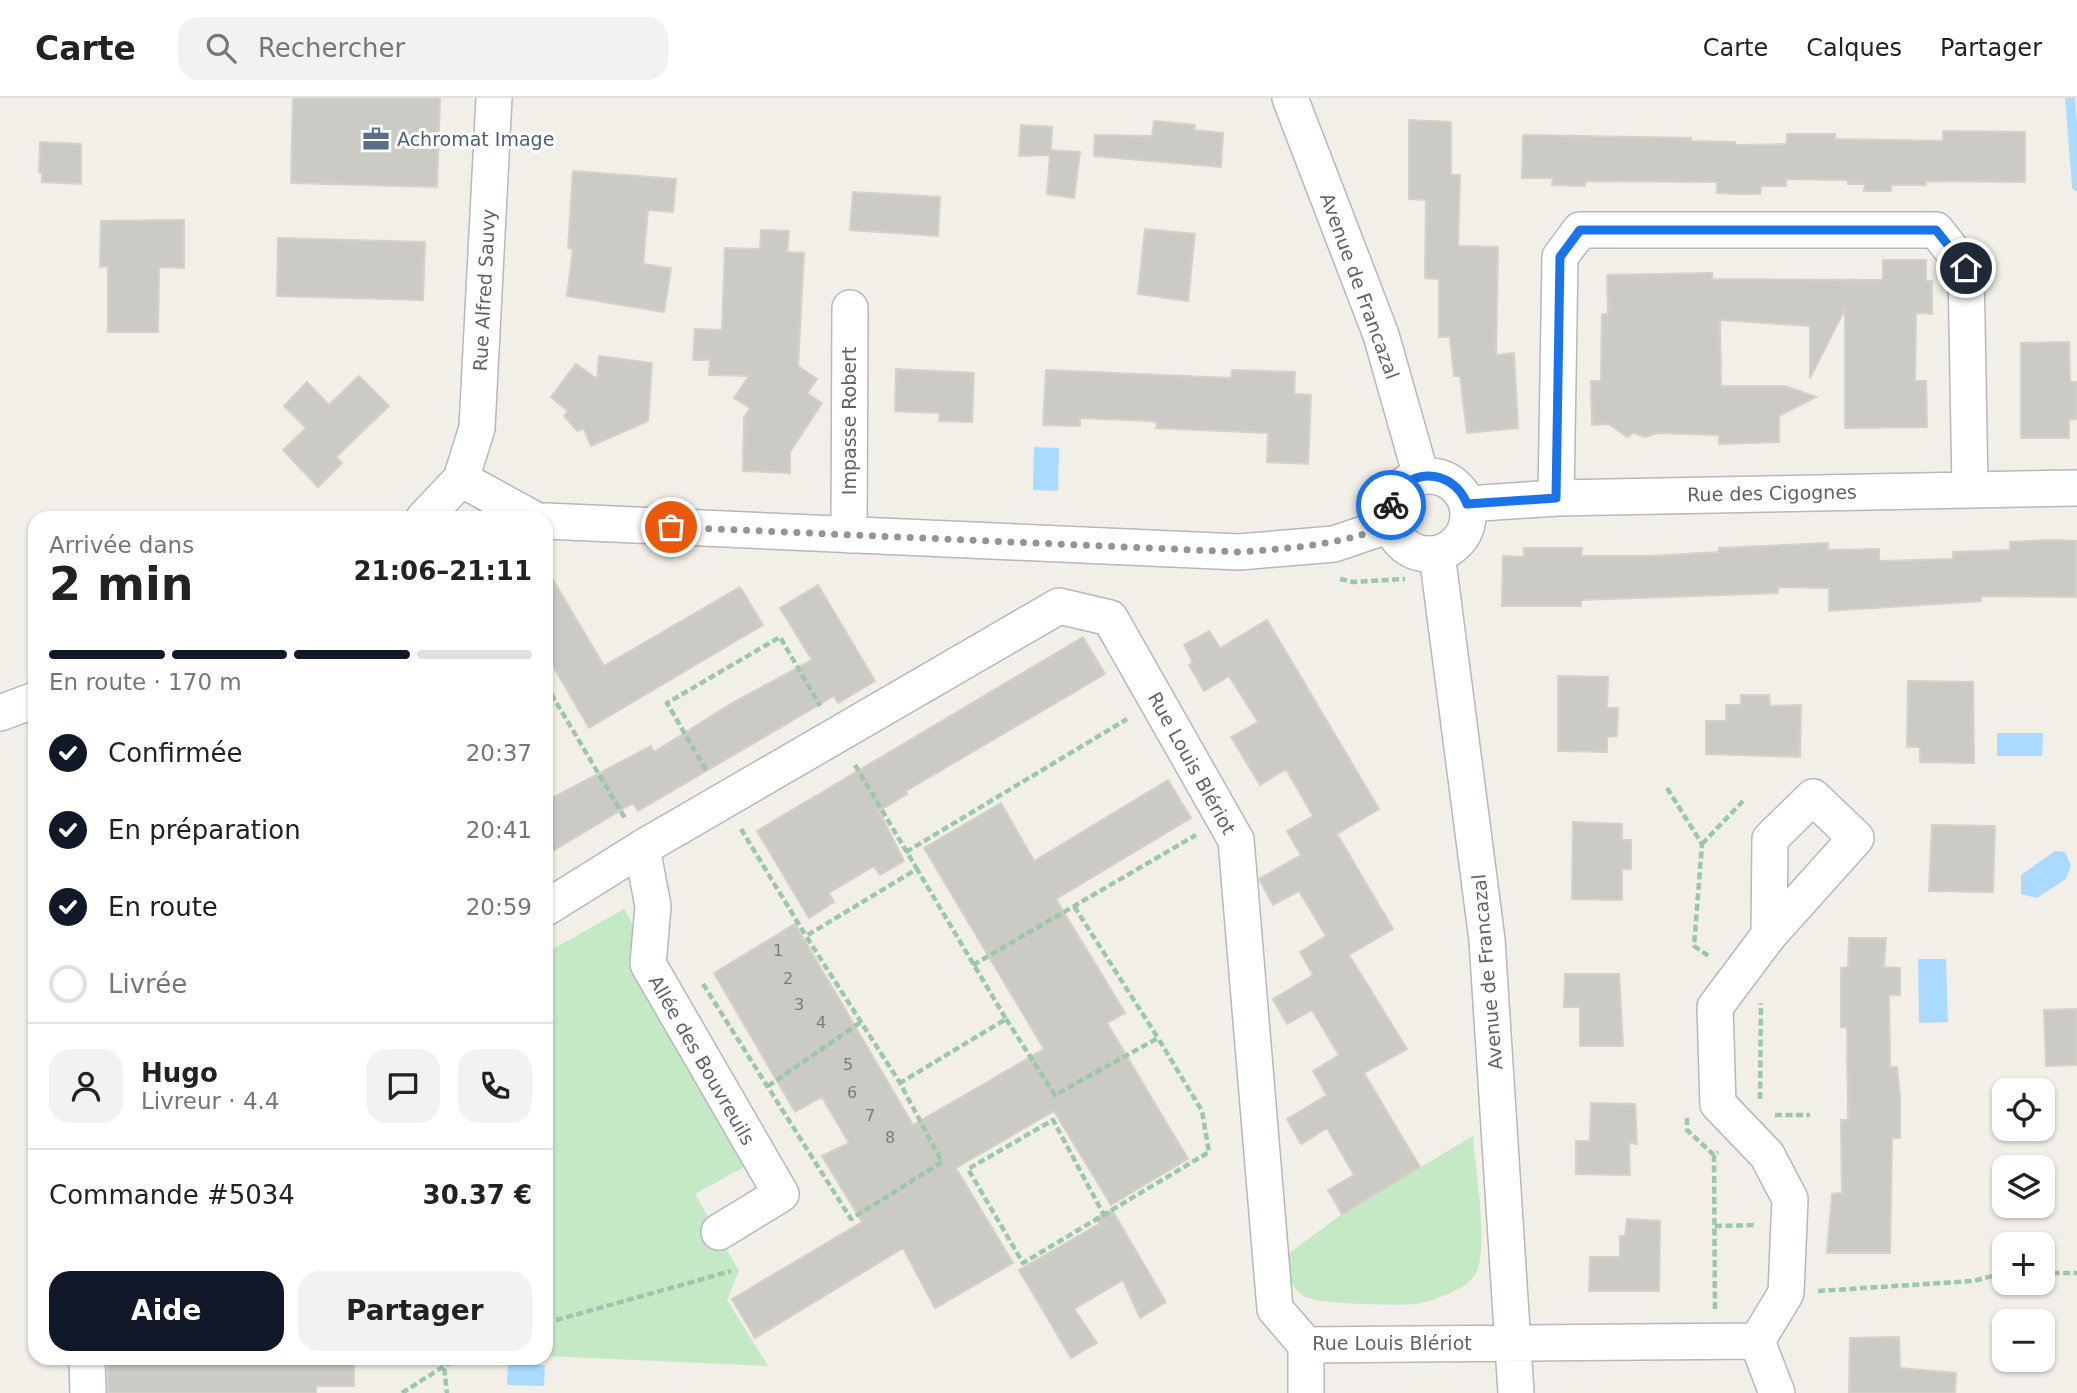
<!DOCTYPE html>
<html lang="fr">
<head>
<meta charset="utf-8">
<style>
	:root { --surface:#fff; --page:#f2f2f2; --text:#222; --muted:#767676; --line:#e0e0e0; --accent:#111827 }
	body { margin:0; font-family:"DejaVu Sans",sans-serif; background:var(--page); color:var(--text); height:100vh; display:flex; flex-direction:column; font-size:26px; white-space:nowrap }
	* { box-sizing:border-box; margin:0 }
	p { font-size:23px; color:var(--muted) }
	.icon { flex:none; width:38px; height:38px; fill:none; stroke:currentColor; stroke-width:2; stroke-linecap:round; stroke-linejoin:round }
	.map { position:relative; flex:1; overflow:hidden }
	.details { position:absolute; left:28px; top:413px; width:525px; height:854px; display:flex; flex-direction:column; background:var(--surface); border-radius:21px; box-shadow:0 2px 5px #0004 }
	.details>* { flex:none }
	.fabs { position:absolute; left:1992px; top:980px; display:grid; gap:14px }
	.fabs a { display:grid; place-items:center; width:63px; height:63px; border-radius:14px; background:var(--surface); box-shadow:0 2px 5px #0004; font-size:35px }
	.pin { position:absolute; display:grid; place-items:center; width:60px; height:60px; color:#fff; margin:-30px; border:4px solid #fff; border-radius:50%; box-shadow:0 2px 7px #0007 }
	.courier { position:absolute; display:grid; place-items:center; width:70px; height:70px; margin:-35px; border:5px solid #1a73e8; border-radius:50%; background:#fff; color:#222; box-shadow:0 2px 9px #0007 }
	.headline em { font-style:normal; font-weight:700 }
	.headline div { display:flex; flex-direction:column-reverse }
	.headline { display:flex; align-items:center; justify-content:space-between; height:119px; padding:0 21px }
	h1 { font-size:46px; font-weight:700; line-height:52px }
	.bar { display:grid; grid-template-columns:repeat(4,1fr); gap:10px 7px; align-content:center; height:84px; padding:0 21px }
	.bar i { height:9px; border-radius:5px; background:var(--line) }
	.bar .selected { background:var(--accent) }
	.bar p { grid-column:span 4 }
	.line { display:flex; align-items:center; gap:18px; padding:0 21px; border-top:2px solid var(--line) }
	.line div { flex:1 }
	.round { display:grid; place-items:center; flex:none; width:74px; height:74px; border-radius:21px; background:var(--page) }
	ol { padding:0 21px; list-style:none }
	li { display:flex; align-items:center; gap:21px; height:77px }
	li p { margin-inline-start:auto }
	li .icon { padding:7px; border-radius:50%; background:var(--accent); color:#fff; stroke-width:4 }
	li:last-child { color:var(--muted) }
	li i { width:38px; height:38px; border:4px solid var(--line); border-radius:50% }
	.cta { display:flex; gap:14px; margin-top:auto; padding:14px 21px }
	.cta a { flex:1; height:80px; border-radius:21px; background:var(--accent); color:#fff; font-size:28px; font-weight:700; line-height:80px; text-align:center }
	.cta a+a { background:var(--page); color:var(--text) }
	header { display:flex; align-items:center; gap:42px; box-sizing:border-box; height:98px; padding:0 35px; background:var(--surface); border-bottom:2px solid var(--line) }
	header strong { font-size:33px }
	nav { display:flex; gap:38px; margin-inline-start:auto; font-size:24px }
	.search { width:490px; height:63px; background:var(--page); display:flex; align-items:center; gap:18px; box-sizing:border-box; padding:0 24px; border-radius:21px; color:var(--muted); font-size:26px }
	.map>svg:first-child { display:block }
	.green { fill:#c5e8c5 }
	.water { fill:#aadaff }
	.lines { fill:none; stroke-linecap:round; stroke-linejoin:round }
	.stream { stroke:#aadaff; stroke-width:10 }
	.building { fill:#cccac5; stroke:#d6d1c6; stroke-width:2 }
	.minor-casing { stroke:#b5b8bc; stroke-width:38 }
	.path { stroke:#9cc7a9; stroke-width:4.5; stroke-dasharray:7 3.5; stroke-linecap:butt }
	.minor { stroke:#fff; stroke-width:35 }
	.done { stroke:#929495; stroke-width:7; stroke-dasharray:0 12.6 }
	.route { stroke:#1a73e8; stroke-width:9 }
	.labels { text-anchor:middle; stroke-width:6; stroke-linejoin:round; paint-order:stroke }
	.number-label { font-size:16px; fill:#7a7d7f }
	.service-label { font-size:19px; fill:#4e5e75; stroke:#fff; text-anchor:start }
	.street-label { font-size:19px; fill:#5f6368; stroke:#fff }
</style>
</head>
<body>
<header>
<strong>Carte</strong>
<div class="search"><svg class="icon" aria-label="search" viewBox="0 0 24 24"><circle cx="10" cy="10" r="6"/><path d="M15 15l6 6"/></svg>Rechercher</div>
<nav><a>Carte</a><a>Calques</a><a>Partager</a></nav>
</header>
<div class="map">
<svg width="2077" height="1295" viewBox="0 0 2077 1295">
	<rect width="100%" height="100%" fill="#f1efe8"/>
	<path class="green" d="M 624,811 C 644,842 642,878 655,914 L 745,1065 L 744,1069 L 695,1096 L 739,1173 L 727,1202 L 768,1268 L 546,1258 L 546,855 Z
		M 1473,1038 C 1475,1070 1489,1150 1476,1175 C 1468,1191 1433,1203 1416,1206 C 1398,1208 1319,1206 1305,1199 C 1289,1190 1287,1173 1287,1157 L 1342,1116 Z"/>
	<path class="water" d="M 1034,349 L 1059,350 L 1058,393 L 1033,392 Z
		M 1997,635 L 2043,635 L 2042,658 L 1997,658 Z
		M 2055,753 L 2065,754 L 2071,768 L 2066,781 L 2037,800 L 2021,796 L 2021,777 Z
		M 1918,861 L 1946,861 L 1948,924 L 1919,925 Z
		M 508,1266 L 545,1267 L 544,1288 L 507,1287 Z"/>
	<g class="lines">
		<path class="stream" d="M 2070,0 L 2077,88"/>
	</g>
	<path class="building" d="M 293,0 L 440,0 L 437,89 L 291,85 Z
		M 1409,22 L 1451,24 L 1451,77 L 1460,77 L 1458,148 L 1498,149 L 1496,257 L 1514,255 L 1518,330 L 1467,335 L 1460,278 L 1454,278 L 1450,239 L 1439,239 L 1439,181 L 1425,180 L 1426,102 L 1409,101 Z
		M 1154,23 L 1195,27 L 1194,32 L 1223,35 L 1221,69 L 1094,58 L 1095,37 L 1152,38 Z
		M 1021,27 L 1052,29 L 1051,52 L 1080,54 L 1074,100 L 1047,96 L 1050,57 L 1019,58 Z
		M 1943,33 L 2025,34 L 2025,84 L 1926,83 L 1926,87 L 1891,87 L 1891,93 L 1864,93 L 1865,86 L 1848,86 L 1848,82 L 1786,81 L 1786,88 L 1761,88 L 1760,96 L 1734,96 L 1717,95 L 1717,84 L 1585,83 L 1585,88 L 1552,87 L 1553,80 L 1522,80 L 1523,37 L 1691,40 L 1691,43 L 1735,44 L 1735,47 L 1787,46 L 1787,36 L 1835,36 L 1835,41 L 1943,43 Z
		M 40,44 L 81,46 L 81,86 L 42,84 L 42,75 L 39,74 Z
		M 573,73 L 676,81 L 673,114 L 648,112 L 643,166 L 671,170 L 664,214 L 567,198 L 573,151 L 568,150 Z
		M 853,94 L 940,99 L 938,138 L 850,132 Z
		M 184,122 L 184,170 L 159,169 L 158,234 L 108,234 L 108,168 L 100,169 L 101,123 Z
		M 1145,131 L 1195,136 L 1188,203 L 1138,196 Z
		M 761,132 L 789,133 L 787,154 L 804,155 L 798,268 L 817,281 L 807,295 L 822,305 L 790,354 L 790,375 L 743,373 L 744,319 L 750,310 L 734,300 L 749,278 L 709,277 L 710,262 L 693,262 L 695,231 L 722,232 L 725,150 L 760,151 Z
		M 278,140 L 425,144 L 423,202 L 277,198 Z
		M 1883,162 L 1926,162 L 1926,183 L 1932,183 L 1932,216 L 1916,215 L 1915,283 L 1926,283 L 1927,329 L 1845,330 L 1845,211 L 1810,280 L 1810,228 L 1720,222 L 1721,288 L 1785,288 L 1816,299 L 1779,318 L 1779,344 L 1719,346 L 1719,337 L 1657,335 L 1645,339 L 1634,335 L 1627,339 L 1609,326 L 1592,327 L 1591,283 L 1601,283 L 1602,216 L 1608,216 L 1607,177 L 1712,175 L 1712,181 L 1883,182 Z
		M 2069,244 L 2070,284 L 2077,284 L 2077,321 L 2069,322 L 2069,340 L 2021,340 L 2021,245 Z
		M 599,258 L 652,265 L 648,323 L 591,348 L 584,331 L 577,333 L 564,318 L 568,313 L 551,299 L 576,266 L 597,281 Z
		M 896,271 L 974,275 L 972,324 L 939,323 L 940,315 L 895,313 Z
		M 1046,272 L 1231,280 L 1232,272 L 1295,274 L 1294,296 L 1311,297 L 1308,366 L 1267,364 L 1268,335 L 1156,330 L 1157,325 L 1152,323 L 1080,320 L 1080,328 L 1043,327 Z
		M 359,278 L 389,308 L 336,359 L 342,365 L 318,389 L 283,352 L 306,330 L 284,308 L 307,284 L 329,307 Z
		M 2049,442 L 2076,443 L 2076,499 L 1981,498 L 1981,503 L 1829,513 L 1829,490 L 1778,489 L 1778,495 L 1581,502 L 1581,508 L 1502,508 L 1503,458 L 1524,459 L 1524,450 L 1582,450 L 1581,458 L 1650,458 L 1719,454 L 1719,450 L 1828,445 L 1828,452 L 1879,451 L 1879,463 L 1953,461 L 1953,454 L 2010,452 L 2010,444 Z
		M 546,470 L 604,568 L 740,489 L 763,527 L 589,630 L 546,556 Z
		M 818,487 L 875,583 L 838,605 L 834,598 L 638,713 L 633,705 L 546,757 L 546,703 L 651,648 L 654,654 L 732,605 L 812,562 L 780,510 Z
		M 1267,522 L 1379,711 L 1337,736 L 1393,831 L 1349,857 L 1407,951 L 1364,975 L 1420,1069 L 1342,1116 L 1328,1092 L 1354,1077 L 1327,1030 L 1301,1046 L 1287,1021 L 1327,997 L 1313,973 L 1339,957 L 1312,912 L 1287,926 L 1273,901 L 1313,877 L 1300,854 L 1326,838 L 1299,793 L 1273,807 L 1259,781 L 1301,757 L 1287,733 L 1313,718 L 1286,671 L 1260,687 L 1231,639 L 1258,624 L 1229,578 L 1204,593 L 1189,567 L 1193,565 L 1184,547 L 1209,533 L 1220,550 Z
		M 1083,539 L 1105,576 L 906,693 L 907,696 L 879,713 L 904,763 L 880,777 L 874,768 L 829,795 L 834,804 L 809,820 L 757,733 Z
		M 1558,578 L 1608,579 L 1607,610 L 1618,610 L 1617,638 L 1607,639 L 1607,654 L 1558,653 Z
		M 1908,583 L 1973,584 L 1974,665 L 1920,664 L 1920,649 L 1907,649 Z
		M 1741,597 L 1769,597 L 1770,608 L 1801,607 L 1800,659 L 1706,656 L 1706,623 L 1726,623 L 1726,607 L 1741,607 Z
		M 1168,682 L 1191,720 L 1056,801 L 1125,915 L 1107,925 L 1188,1061 L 1111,1107 L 1054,1013 L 956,1070 L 1013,1165 L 935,1210 L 903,1150 L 755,1240 L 732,1201 L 862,1124 L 822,1058 L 849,1045 L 822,999 L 795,1014 L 714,875 L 795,826 L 913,1027 L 1044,951 L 924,750 L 1001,705 L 1034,763 Z
		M 1573,724 L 1622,726 L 1622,742 L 1631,742 L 1631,771 L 1622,771 L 1622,802 L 1572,801 Z
		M 1932,727 L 1995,728 L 1993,794 L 1929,793 Z
		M 1849,840 L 1886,840 L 1884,869 L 1900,870 L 1900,897 L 1889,897 L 1890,969 L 1897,969 L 1900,999 L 1900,1040 L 1892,1040 L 1890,1155 L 1827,1155 L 1832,1096 L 1842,1095 L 1841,1022 L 1848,1022 L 1847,929 L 1841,929 L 1841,870 L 1848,869 Z
		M 1565,876 L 1619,876 L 1623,948 L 1580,948 L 1580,909 L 1564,909 Z
		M 2077,911 L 2077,967 L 2046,968 L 2044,912 Z
		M 1591,1005 L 1635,1006 L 1637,1046 L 1629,1045 L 1630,1077 L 1576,1076 L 1576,1043 L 1590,1043 Z
		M 1112,1112 L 1166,1204 L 1140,1220 L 1123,1182 L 1074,1211 L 1097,1245 L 1071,1260 L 1019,1172 L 1099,1126 L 1096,1120 Z
		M 1627,1121 L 1660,1123 L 1659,1193 L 1589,1193 L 1590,1159 L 1620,1159 L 1620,1138 L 1625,1138 Z
		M 1899,1239 L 1900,1270 L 1956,1275 L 1955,1295 L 1849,1295 L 1850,1240 Z
		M 108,1260 L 354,1260 L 354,1288 L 316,1288 L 316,1295 L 108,1295 Z"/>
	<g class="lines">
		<g class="minor-casing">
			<path id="minor" d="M 494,0 L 477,330 L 461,381 L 532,420
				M 1290,0 L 1381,237 L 1421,378
				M1390 417a39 39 0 1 1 78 0a39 39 0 1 1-78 0Z
				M 1556,400 L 1560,159 L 1580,132 L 1936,132 L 1966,170 L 1970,391
				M 1467,406 L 1556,400 L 2077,390
				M 424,420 L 461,381
				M 546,423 L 1239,454 L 1334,446 L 1390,427
				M 849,437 L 850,210
				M 1437,456 L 1487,842 L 1516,1295
				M 0,615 L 35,602
				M 642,750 L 653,808 L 648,866 L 781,1096 L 719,1134
				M 546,810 L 642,750 L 1059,508 L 1110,520 L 1236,742 L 1275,1211 L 1306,1247 L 1757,1243 L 1777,1295
				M 1757,1243 L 1786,1195 L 1790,1101 L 1767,1057 L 1718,1006 L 1715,909 L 1769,837 L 1856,740 L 1813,699 L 1770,741 L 1769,837
				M 1306,1247 L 1306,1295
				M 87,1260 L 88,1295"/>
		</g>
		<path class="path" d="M 1340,481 L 1353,484 L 1405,481
			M 546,587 L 626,722
			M 855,667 L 917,771
			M 706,672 L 667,605 L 780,539 L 820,608
			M 1667,690 L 1702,746 L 1694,848 L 1710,859
			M 741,731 L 806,838
			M 1702,746 L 1743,703
			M 906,754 L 1127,621
			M 973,867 L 1196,737
			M 703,886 L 851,1121 L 942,1064 L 900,985 L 806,838 L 917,771 L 1006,921 L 900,985
			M 1006,921 L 1055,997 L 1158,940 L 1074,808
			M 768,988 L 861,924
			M 1760,1001 L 1761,905
			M 1775,1017 L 1810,1017
			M 1687,1020 L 1687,1032 L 1714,1057 L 1718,1054
			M 1714,1057 L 1715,1212
			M 1105,1119 L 1053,1022 L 968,1071 L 1023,1165 L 1209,1054 L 1202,1013 L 1158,940
			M 1715,1128 L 1756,1127
			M 2042,1175 L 2077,1175
			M 1818,1193 L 1973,1183 L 2004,1175
			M 546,1225 L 731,1173
			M 443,1260 L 447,1295
			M 402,1295 L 457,1260"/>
		<use href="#minor" class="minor"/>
	</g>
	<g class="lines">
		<path class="done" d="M 671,429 L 1240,454 C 1292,450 1341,447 1390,427 L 1391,407"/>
		<path class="route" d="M 1391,407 C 1403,369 1452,368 1467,406 L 1556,400 L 1560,159 L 1580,132 L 1936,132 L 1966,170"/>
	</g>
	<defs>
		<g id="office-bare" transform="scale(2.1)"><path d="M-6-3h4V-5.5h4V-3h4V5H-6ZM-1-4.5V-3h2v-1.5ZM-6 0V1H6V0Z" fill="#5c6f8a" stroke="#fff" stroke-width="2.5" paint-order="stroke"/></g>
	</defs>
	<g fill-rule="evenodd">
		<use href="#office-bare" x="376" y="41"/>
	</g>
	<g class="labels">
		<g class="number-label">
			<text x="778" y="858">1</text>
			<text x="788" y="886">2</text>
			<text x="799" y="912">3</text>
			<text x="821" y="930">4</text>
			<text x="848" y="972">5</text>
			<text x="852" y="1000">6</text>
			<text x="870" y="1023">7</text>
			<text x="890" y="1045">8</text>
		</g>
		<g class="service-label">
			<text x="397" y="48">Achromat Image</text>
		</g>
		<g class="street-label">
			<text transform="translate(1360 188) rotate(70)" y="7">Avenue de Francazal</text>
			<text transform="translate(484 192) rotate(-87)" y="7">Rue Alfred Sauvy</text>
			<text transform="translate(849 323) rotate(-90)" y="7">Impasse Robert</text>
			<text transform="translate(1772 395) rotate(-1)" y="7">Rue des Cigognes</text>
			<text transform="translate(1192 665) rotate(61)" y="7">Rue Louis Blériot</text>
			<text transform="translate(1487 874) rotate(-95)" y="7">Avenue de Francazal</text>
			<text transform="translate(702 962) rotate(60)" y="7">Allée des Bouvreuils</text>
			<text x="1392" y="1252">Rue Louis Blériot</text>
		</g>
	</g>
</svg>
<div class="fabs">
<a><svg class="icon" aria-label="locate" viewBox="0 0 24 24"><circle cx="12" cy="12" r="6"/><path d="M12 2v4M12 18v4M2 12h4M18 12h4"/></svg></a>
<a><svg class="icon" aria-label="layers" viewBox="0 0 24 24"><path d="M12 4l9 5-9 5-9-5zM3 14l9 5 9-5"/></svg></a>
<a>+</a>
<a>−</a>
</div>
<div class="pin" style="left:671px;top:429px;background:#ea580c"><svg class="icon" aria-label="bag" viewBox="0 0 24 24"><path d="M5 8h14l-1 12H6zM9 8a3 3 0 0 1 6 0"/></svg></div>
<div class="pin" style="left:1966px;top:170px;background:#1f2937"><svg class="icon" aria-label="home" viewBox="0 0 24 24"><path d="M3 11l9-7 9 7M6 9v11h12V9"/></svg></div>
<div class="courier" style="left:1391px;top:407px"><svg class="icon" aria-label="bike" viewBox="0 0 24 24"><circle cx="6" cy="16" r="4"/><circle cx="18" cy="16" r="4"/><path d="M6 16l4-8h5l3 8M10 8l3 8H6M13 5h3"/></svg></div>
<section class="details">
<div class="headline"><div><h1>2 min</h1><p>Arrivée dans</p></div><em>21:06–21:11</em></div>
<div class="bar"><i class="selected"></i><i class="selected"></i><i class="selected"></i><i></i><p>En route · 170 m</p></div>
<ol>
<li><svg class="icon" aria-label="check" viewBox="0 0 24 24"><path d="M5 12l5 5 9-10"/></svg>Confirmée<p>20:37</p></li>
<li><svg class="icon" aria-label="check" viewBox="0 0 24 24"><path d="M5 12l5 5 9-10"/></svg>En préparation<p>20:41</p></li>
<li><svg class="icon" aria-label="check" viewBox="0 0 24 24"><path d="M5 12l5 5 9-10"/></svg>En route<p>20:59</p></li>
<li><i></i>Livrée</li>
</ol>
<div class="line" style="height:126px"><a class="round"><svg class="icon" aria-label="person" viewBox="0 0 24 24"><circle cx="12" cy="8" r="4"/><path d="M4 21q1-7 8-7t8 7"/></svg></a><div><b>Hugo</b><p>Livreur · 4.4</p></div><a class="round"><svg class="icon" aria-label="chat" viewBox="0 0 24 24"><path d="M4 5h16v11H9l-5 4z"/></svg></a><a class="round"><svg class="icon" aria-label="phone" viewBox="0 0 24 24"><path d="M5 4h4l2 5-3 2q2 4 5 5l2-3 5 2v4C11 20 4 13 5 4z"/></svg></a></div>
<div class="line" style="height:91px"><div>Commande #5034</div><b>30.37 €</b></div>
<div class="cta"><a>Aide</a><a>Partager</a></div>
</section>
</div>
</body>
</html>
